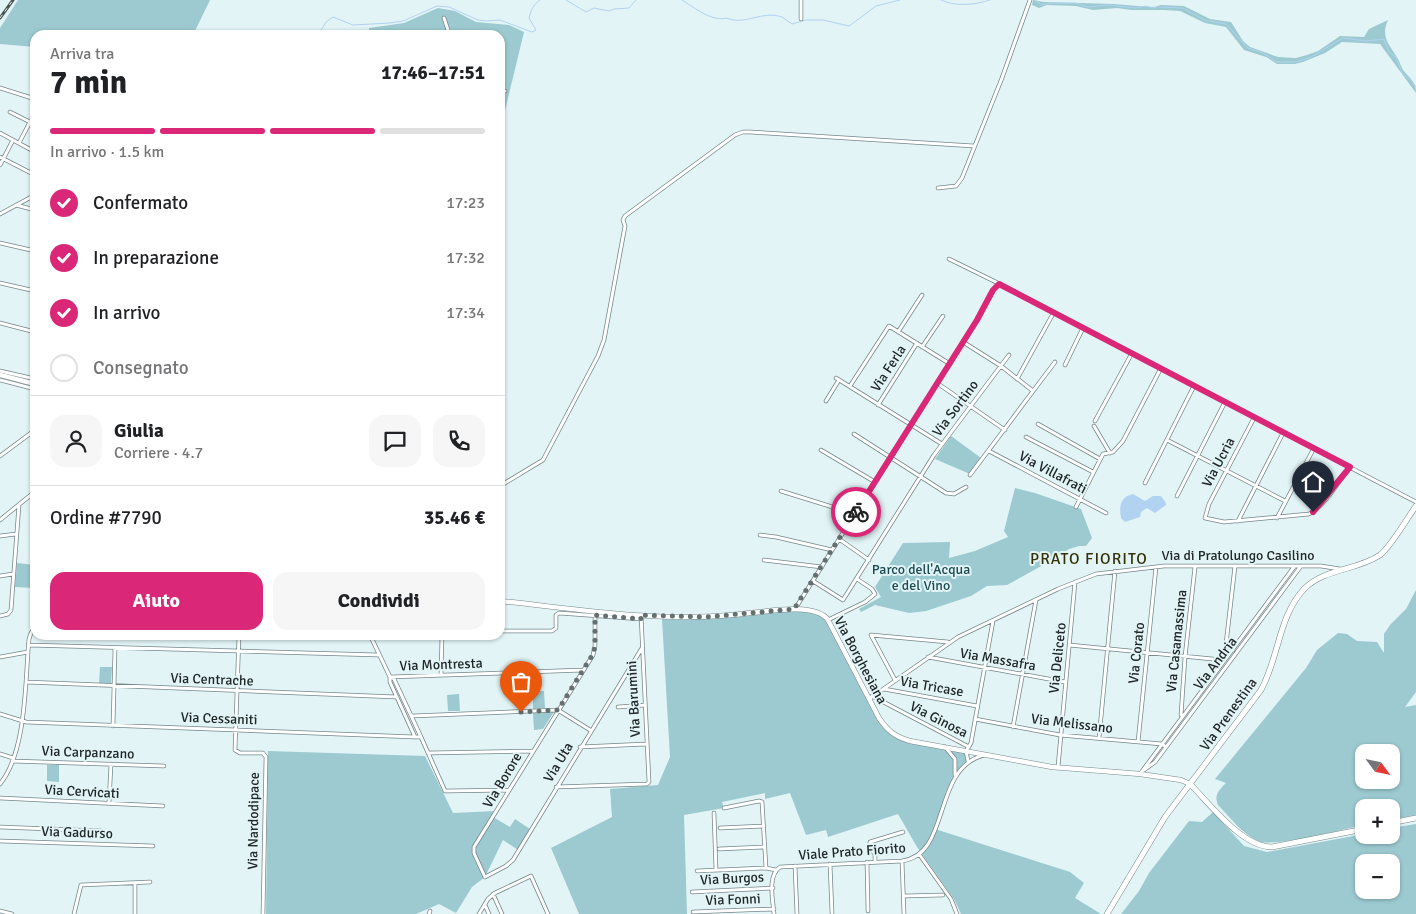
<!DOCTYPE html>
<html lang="it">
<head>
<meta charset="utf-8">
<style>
	:root { --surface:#fff; --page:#f6f6f6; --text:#202124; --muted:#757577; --line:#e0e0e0; --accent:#db2777 }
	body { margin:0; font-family:Signika,sans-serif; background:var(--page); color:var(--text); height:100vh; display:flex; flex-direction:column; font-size:19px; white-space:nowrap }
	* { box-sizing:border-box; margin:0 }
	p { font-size:16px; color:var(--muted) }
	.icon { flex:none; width:28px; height:28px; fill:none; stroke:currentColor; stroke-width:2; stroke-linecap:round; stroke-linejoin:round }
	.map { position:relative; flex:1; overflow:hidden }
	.drawer { position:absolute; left:30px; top:30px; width:475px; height:610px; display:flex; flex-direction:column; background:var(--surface); border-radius:15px; box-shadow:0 1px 4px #0004 }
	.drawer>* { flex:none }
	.needle { width:32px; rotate:123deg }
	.tools { position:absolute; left:1355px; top:744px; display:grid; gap:10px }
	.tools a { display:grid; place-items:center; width:45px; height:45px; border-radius:10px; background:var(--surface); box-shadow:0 1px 4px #0004; font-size:25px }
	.pin { position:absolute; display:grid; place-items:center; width:42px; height:42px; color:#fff; margin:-51px -21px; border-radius:50% 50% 50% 0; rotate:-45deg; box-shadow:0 0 5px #0007 }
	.pin .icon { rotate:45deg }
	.courier { position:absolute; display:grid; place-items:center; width:50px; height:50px; margin:-25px; border:4px solid #db2777; border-radius:50%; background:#fff; color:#222; box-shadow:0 1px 6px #0007 }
	.summary em { font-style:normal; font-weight:800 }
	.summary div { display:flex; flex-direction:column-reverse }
	.summary { display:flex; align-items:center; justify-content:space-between; height:85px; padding:0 20px }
	h1 { font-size:32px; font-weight:800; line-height:38px }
	.bar { display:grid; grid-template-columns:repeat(4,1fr); gap:8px 5px; align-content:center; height:60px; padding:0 20px }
	.bar i { height:6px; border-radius:4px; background:var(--line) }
	.bar .active { background:var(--accent) }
	.bar p { grid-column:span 4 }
	.line { display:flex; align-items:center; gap:12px; padding:0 20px; border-top:1px solid var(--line) }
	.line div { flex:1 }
	.round { display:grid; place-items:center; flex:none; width:52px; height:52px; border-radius:15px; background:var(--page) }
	ol { padding:0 20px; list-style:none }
	li { display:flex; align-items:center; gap:15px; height:55px }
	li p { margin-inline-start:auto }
	li .icon { padding:5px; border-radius:50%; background:var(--accent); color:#fff; stroke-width:4 }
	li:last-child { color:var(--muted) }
	li i { width:28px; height:28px; border:2px solid var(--line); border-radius:50% }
	.primary-button { display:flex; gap:10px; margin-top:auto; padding:10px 20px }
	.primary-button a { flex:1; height:58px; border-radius:15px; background:var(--accent); color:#fff; font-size:20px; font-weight:800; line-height:58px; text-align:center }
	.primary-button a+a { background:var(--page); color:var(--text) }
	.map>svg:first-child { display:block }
	.green { fill:#9ccad0; fill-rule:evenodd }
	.water { fill:#b2d2f2 }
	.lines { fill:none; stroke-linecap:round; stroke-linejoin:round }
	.stream { stroke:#b2d2f2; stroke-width:1 }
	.minor-casing { stroke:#768689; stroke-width:4.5 }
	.tertiary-casing { stroke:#768689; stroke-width:5.5 }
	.secondary-casing { stroke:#768689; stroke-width:6 }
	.minor { stroke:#fff; stroke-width:3 }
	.tertiary { stroke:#fff; stroke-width:4.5 }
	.secondary { stroke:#fff; stroke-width:5 }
	.rail-casing { stroke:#4a5354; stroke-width:3 }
	.rail { stroke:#e2f4f6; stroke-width:1; stroke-dasharray:4; stroke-linecap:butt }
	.done { stroke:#646f70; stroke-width:5; stroke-dasharray:0 9 }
	.route { stroke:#db2777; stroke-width:6 }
	.labels { text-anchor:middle; stroke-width:4; stroke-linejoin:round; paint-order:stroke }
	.street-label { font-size:14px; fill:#202728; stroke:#e2f4f6 }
	.park-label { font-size:14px; fill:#1a4a50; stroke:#e2f4f6 }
	.quarter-label { font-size:16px; letter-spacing:1px; fill:#353106; stroke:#e2f4f6 }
</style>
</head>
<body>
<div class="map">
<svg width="1416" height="914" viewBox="0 0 1416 914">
	<rect width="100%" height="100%" fill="#e2f4f6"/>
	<path class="green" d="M 18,0 L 210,0 L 193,35 L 35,35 L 35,47 L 0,44 L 0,28 Z
		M 1033,0 L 1044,2 L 1114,4 L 1137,6 L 1154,7 L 1161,5 L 1184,6 L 1210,19 L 1231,22 L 1243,41 L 1250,47 L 1278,57 L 1296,58 L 1307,55 L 1318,51 L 1340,36 L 1364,37 L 1369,29 L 1388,20 C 1380,38 1390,45 1398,59 C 1400,63 1401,66 1403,70 C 1410,79 1416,81 1416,93 L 1380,44 L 1342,42 L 1325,53 L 1303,62 L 1295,64 L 1277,64 L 1266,57 L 1244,50 L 1226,27 L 1205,23 L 1180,11 L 1164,10 L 1131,10 L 1117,8 L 1093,10 L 1076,6 L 1047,5 L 1039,8 L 1032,5 Z
		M 438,8 L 455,11 L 476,22 L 509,25 L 524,32 L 500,131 L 500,35 L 369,35 L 369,28 L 404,23 Z
		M 951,436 L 981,458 L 970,474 L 935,459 Z
		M 1015,488 L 1035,493 L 1081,509 L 1092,538 L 1086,546 L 1079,546 L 1069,549 L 1045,564 L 1007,585 L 987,586 L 971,596 L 926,611 L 909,613 L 875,605 L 861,612 L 859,609 L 881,597 L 875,587 L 903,543 L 950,542 L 949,558 L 975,551 L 1008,537 L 1004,531 Z
		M 17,563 L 35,565 L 34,588 L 15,587 Z
		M 1416,590 L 1416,692 L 1405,707 L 1416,705 L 1416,815 L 1391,820 L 1391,808 L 1364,808 L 1364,825 C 1343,829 1274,848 1258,841 C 1242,834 1230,817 1218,805 C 1214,795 1218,791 1226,783 L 1215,779 L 1306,668 L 1317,650 L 1338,633 L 1347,634 L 1357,641 L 1377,642 L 1384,653 L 1384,634 L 1390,625 L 1406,609 ZM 1364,752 L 1391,752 L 1391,780 L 1364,780 Z
		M 795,609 L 823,615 L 884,726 L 900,738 L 966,751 L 967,762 L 954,778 L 935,829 L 1070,872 L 1084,883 L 1075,898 L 1101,914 L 961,914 L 954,899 L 917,847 L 898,814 L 828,837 L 826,830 L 806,835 L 790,793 L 765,799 L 765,793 L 722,802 L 724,808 L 684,815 L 687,914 L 579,914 L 551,848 L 612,817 L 610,789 L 658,785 L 670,757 L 662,619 L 686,620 Z
		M 100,667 L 112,667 L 111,684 L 99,683 Z
		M 533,691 L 544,691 L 545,708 L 533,709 Z
		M 459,694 L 460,711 L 448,711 L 447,695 Z
		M 554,712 L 543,729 L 534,730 L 533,713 Z
		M 268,751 L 425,756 L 453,813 L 496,811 L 493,817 L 510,827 L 515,819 L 530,829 L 518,850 L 503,840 L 485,877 L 472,887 L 456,913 L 439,904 L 416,914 L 266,914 Z
		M 47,765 L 59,765 L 59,782 L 47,781 Z
		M 1213,812 L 1244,846 L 1267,852 L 1364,834 L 1364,835 L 1391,835 L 1391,828 L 1416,824 L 1416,914 L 1121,914 L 1139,891 L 1149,873 L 1189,821 L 1202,822 ZM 1364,862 L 1391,862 L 1391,890 L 1364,890 Z"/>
	<path class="water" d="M 1133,494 L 1145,501 L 1153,496 L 1161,496 L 1166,503 L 1166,505 L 1155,513 L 1147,508 L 1141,512 L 1140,517 L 1125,522 L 1121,518 C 1119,506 1120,497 1133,494 Z"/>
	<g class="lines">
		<path class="stream" d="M 566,0 L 586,12 L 594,8 L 609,11 L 614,9 L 629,8 L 636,0
			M 682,0 C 693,7 712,22 726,18 C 745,26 762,10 782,17 C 785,19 789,22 792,24 L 806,20 L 823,20 L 849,26 L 876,6 L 900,0
			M 941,0 C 956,7 974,5 990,0
			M 1035,0 L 1042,5 L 1052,3 L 1076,3 L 1088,7 L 1108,5 L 1136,8 L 1146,6 L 1152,8 L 1158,7 L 1183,8 L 1204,20 L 1226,24 L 1248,48 L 1263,53 L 1277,62 L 1296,62 L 1311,57 L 1343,38 L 1367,41 L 1384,39 L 1389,52 L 1396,57 L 1402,73 L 1411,80 L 1416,87
			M 318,35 L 326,22 L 333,17 L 353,25 L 390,23 L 403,21 L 437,6 L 449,7 L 478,20 L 487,21 L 500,20 L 532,32 L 536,30 L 529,18 C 531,10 533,5 540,0"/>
		<g class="minor-casing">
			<path id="minor" d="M 801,0 L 801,19
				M 444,18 L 448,30 L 447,35
				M 0,88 L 35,99
				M 500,91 L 505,91
				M 10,112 L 30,122
				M 0,133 L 35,152
				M 19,143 L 30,122 L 35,124
				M 0,157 L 31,173
				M 0,165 L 13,140
				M 938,188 L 956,186 L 962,178 L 1002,78 L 1030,0
				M 16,205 L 35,210
				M 0,214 L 35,195
				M 0,243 L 35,251
				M 949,259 L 1006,287 L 1416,502
				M 0,283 L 35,291
				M 0,323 L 35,332
				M 898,332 L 922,295
				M 963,342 L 1001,366 L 1033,391
				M 922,347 L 943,316
				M 1065,365 L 1083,328
				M 0,371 L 35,379
				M 836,378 L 942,444
				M 1017,379 L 1054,312
				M 0,380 L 35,389
				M 937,383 L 1005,430
				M 850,386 L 889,326 L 950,364
				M 826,401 L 839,380
				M 878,405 L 917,343
				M 1254,418 L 1209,504 L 1205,518 L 1224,522 L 1309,514 C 1324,507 1339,481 1350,467
				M 1095,421 L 1132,353
				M 1038,424 L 1100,459
				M 1094,426 L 1110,453
				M 854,434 L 946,493 L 954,494 L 966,487
				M 1026,437 L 1093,472
				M 1167,440 L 1285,501
				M 821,450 L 875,482
				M 989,451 L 1106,513
				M 0,456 L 35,430
				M 970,475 L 1055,362
				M 1145,483 L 1194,386
				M 500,486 L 543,460 L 598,356 L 604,340 L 625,226 L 623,220 L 625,216 L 735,135 L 743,132 L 750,132 L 974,146
				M 781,491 L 855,514
				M 1177,496 L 1225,402
				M 1076,507 L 1103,454 L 1113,452 L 1123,441 L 1161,368
				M 1277,518 L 1314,448
				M 0,520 L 32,494
				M 1238,521 L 1283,433
				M 760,535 L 776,537 L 832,550
				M 0,536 L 16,534
				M 839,539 L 869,560
				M 764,560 L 822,567
				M 0,576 L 13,574
				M 813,581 L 843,600 L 934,455 L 1009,355
				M 795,609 L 977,320 L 993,290 L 998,285
				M 595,615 L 595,646 L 593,655 L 474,847 L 474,853 L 485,877 L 506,866 L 513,860 L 642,648
				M 0,616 L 8,614 L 11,610 L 19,505
				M 828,620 L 865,602 L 875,594 L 872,589 L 857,579
				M 500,631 L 552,631 L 556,628 L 556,615 L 559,613 L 641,619
				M 239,635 L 235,750 L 240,753 L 263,753 L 266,757 L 263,914
				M 370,635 L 390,677 L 390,682 L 415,737 L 421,737 L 445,791 L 509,790
				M 372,638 L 382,635
				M 29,645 L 379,655
				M 1069,645 L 1223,660
				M 1233,650 L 1226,644 L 1235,566
				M 0,657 L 28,652
				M 928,657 L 1065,682
				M 441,675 L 442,635
				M 390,677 L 583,670
				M 391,677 L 394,679 L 421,737
				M 895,680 L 871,635 L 948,642
				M 26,682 L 397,697
				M 884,689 L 977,706
				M 872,696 L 969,747
				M 869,699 L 958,637 L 1058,589 L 1096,574 L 1164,566 L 1321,566 L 1340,569
				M 618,707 L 645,705
				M 0,714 L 26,722 L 415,737
				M 1181,715 L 1185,657 L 1195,567
				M 412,716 L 558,710 L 590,730
				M 975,719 L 1060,735 L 1162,744 L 1166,747
				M 113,726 L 115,648
				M 1013,727 L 1036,600
				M 1099,738 L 1115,571
				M 1138,742 L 1156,567
				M 580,747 L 646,744
				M 945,747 L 955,759 L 955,775
				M 428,753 L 533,751
				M 0,754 L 13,758
				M 12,761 L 164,766
				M 968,761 L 966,751 L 971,743 L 993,621
				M 1058,767 L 1075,582
				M 1144,770 L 1155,762 L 1301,566
				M 1140,774 L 1294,567
				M 0,784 C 27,751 25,680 29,639 L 31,633 L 35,627
				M 556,787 L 647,784 L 649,782 L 641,615
				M 0,798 L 163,806
				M 109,803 L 111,764
				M 724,808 L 759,801 L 762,802 L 766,868 L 776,870
				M 714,813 L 716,870
				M 0,827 L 101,831
				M 720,828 L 764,826
				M 0,841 L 153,846
				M 719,849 L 765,847
				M 919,854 L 951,899 L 957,914
				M 902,861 L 904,914
				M 867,862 L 868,911
				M 875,862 L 875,854 L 869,847 L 870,842 L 903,832
				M 830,864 L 832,913
				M 795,866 L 797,914
				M 697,871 L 766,868
				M 692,892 L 773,888
				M 493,894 L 502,914
				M 904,896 L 943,895
				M 485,905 L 489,914
				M 0,911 L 12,914
				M 693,912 L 774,909
				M 74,914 L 81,885 L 150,882
				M 135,914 L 135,883
				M 429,914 L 430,911
				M 479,914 L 488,899 L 495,893 L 531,876 L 548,914
				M 774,914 C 773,900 767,876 780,867 L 902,861 C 952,854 931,769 984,755"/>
		</g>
		<g class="tertiary-casing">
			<path id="tertiary" d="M 0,375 L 35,384
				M 500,601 C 577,609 655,622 732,615 C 755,614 814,600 828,620 L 879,718 C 887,730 895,737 910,741 L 1052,767 L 1140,774 L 1181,780 L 1190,784"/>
		</g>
		<g class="secondary-casing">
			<path id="secondary" d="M 1190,784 C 1211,805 1242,847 1272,847 L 1364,829
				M 1391,823 L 1416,818
				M 1107,914 L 1165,817 L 1261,690 C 1279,658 1278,617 1304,589 C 1325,568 1356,571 1380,555 C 1390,548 1408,517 1416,506"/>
		</g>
		<use href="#minor" class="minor"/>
		<use href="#tertiary" class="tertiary"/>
		<use href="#secondary" class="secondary"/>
		<g class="rail-casing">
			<path id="rail" d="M 0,18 L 13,0"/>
		</g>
		<use href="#rail" class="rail"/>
	</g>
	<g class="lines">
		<path class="done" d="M 521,712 L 558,710 L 593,654 L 595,646 L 595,615 L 641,619 L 640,615 L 706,617 L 794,609 L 856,512"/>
		<path class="route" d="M 856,512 L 977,320 L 993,290 L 999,284 L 1350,467 L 1313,512"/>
	</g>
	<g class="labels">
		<g class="street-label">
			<text transform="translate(888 368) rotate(-57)" y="5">Via Ferla</text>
			<text transform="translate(955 408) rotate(-53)" y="5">Via Sortino</text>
			<text transform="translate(1218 462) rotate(-62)" y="5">Via Ucria</text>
			<text transform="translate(1053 472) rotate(28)" y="5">Via Villafrati</text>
			<text x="1238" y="560">Via di Pratolungo Casilino</text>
			<text transform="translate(1176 641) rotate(-84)" y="5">Via Casamassima</text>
			<text transform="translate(1136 653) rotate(-84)" y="5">Via Corato</text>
			<text transform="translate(1057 658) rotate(-84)" y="5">Via Deliceto</text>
			<text transform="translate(998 659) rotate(10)" y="5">Via Massafra</text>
			<text transform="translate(861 660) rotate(62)" y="5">Via Borghesiana</text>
			<text transform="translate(1215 663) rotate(-53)" y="5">Via Andria</text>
			<text transform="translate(441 664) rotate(-2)" y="5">Via Montresta</text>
			<text transform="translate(212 679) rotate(2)" y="5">Via Centrache</text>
			<text transform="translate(932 686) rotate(10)" y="5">Via Tricase</text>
			<text transform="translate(633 699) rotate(-93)" y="5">Via Barumini</text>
			<text transform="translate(1228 714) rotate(-54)" y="5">Via Prenestina</text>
			<text transform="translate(219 718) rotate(2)" y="5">Via Cessaniti</text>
			<text transform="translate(939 719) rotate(27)" y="5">Via Ginosa</text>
			<text transform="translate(1072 723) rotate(7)" y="5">Via Melissano</text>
			<text transform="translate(88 752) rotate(2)" y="5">Via Carpanzano</text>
			<text transform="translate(558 762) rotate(-59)" y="5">Via Uta</text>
			<text transform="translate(502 780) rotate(-59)" y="5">Via Borore</text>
			<text transform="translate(82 791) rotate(3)" y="5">Via Cervicati</text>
			<text transform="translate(253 821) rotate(-89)" y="5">Via Nardodipace</text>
			<text transform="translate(77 832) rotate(2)" y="5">Via Gadurso</text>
			<text transform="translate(852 851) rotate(-4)" y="5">Viale Prato Fiorito</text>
			<text transform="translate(732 878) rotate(-3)" y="5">Via Burgos</text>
			<text transform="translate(733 899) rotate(-2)" y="5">Via Fonni</text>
		</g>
		<g class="park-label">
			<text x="921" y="574">Parco dell'Acqua<tspan x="921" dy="16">e del Vino</tspan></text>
		</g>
		<g class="quarter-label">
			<text x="1089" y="564">PRATO FIORITO</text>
		</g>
	</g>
</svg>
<div class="tools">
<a><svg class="needle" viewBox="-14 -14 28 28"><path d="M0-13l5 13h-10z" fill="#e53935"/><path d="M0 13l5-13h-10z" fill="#757577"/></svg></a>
<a>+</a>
<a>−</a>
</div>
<div class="pin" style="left:521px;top:712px;background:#ea580c"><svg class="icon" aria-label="bag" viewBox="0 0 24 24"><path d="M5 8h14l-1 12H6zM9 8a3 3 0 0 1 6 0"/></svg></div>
<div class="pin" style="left:1313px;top:512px;background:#1f2937"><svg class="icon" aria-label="home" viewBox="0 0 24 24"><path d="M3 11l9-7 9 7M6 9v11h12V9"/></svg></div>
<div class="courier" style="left:856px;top:512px"><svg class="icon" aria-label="bike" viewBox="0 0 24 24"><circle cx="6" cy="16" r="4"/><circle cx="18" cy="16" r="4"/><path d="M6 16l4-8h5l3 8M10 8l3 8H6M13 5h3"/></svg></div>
<section class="drawer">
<div class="summary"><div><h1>7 min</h1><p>Arriva tra</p></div><em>17:46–17:51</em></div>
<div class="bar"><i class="active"></i><i class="active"></i><i class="active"></i><i></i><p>In arrivo · 1.5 km</p></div>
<ol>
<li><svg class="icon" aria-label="check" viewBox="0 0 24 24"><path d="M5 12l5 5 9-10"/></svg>Confermato<p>17:23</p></li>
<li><svg class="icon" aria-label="check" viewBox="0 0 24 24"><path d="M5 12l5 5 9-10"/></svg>In preparazione<p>17:32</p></li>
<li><svg class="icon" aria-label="check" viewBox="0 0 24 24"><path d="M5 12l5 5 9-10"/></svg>In arrivo<p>17:34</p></li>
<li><i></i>Consegnato</li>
</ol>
<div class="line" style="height:90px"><a class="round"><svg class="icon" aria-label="person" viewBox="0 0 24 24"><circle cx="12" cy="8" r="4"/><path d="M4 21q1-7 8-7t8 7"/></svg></a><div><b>Giulia</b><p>Corriere · 4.7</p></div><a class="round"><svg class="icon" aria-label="chat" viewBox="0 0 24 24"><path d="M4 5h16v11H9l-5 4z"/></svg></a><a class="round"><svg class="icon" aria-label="phone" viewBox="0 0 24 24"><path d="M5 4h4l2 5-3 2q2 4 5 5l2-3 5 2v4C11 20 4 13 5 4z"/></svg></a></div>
<div class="line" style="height:65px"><div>Ordine #7790</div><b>35.46 €</b></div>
<div class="primary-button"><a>Aiuto</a><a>Condividi</a></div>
</section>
</div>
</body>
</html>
